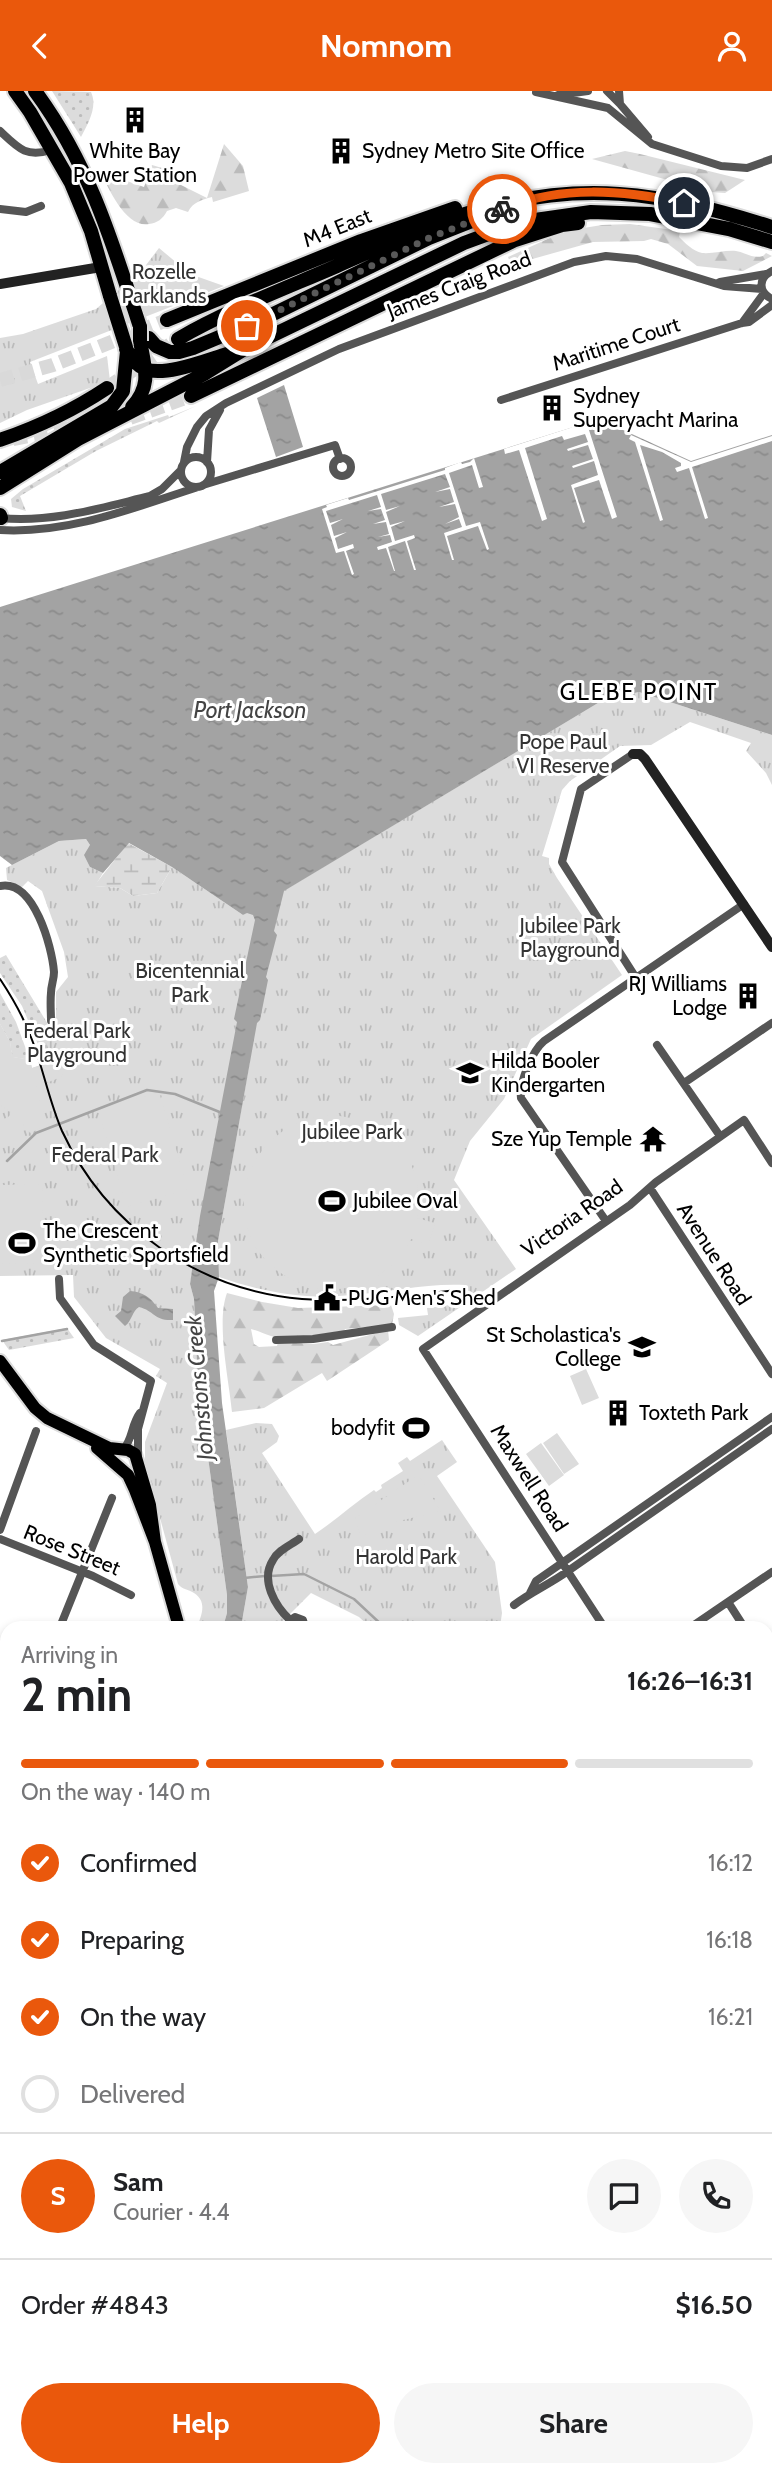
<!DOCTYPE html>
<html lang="en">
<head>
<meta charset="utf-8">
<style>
	:root { --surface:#fff; --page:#f6f6f6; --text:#202124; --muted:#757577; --line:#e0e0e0; --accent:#ea580c }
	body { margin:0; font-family:Cabin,sans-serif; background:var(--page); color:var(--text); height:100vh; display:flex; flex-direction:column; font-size:26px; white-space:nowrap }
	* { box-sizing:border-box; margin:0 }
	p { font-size:23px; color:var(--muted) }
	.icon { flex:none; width:38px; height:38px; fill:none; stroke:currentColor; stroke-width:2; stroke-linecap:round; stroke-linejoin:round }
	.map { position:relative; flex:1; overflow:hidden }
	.details { position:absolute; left:0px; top:1530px; width:774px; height:856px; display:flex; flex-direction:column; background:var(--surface); border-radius:21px 21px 0 0; box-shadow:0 4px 10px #0003 }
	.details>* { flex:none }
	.pin { position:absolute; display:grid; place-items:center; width:60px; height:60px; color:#fff; margin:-30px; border:4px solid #fff; border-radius:50%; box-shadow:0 2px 7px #0007 }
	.courier { position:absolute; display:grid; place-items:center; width:70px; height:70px; margin:-35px; border:5px solid #ea580c; border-radius:50%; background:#fff; color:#222; box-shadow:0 2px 9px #0007 }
	.head em { font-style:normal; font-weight:700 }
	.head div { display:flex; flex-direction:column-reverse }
	.head { display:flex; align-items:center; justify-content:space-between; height:119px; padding:0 21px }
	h1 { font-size:46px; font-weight:700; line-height:52px }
	.bar { display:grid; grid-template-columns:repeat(4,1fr); gap:10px 7px; align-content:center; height:84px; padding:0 21px }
	.bar i { height:9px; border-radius:5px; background:var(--line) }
	.bar .active { background:var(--accent) }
	.bar p { grid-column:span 4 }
	.line { display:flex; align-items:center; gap:18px; padding:0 21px; border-top:2px solid var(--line) }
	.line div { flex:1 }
	.round { display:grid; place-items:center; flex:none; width:74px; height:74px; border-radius:37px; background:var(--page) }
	ol { padding:0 21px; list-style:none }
	li { display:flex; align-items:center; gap:21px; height:77px }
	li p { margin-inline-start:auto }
	li .icon { padding:7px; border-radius:50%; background:var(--accent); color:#fff; stroke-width:4 }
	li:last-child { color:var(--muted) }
	li i { width:38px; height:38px; border:4px solid var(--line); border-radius:50% }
	.cta { display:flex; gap:14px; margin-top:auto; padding:14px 21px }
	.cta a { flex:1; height:80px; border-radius:42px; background:var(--accent); color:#fff; font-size:28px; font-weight:700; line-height:80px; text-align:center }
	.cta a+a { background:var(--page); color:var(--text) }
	header { display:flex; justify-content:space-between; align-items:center; height:91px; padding:0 21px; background:var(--accent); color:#fff; font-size:32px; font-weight:700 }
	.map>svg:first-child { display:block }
	.grass { fill:url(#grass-dots) }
	.forest { fill:url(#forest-firs) }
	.wetland { fill:url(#wetland-marsh) }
	.park { fill:url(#park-tufts) }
	.garden { fill:#dcdcdc }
	.water { fill:url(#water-ripples) }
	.pier { fill:#fff }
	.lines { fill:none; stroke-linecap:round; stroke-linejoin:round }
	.stream { stroke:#a3a3a3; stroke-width:2.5 }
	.highway-tunnel { stroke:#d9d9d9; stroke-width:14; stroke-dasharray:14 7; stroke-linecap:butt }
	.primary-casing { stroke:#dbdbdb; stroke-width:16 }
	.highway-casing { stroke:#dbdbdb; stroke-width:18 }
	.street { stroke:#555; stroke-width:8 }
	.secondary { stroke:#222; stroke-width:10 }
	.primary { stroke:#000; stroke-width:12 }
	.highway { stroke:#000; stroke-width:14 }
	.tram { stroke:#000; stroke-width:2 }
	.highway-bridge-casing { stroke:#dbdbdb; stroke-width:18; stroke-linecap:butt }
	.highway-bridge { stroke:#000; stroke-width:14 }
	.done { stroke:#595959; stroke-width:7; stroke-dasharray:0 12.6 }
	.route { stroke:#ea580c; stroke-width:9 }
	.labels { text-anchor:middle; stroke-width:6; stroke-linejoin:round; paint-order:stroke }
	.poi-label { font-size:21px; fill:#000; stroke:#fff; text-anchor:start }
	.street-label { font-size:21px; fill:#000; stroke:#fff }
	.park-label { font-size:21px; fill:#333; stroke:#fff }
	.neighbourhood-label { font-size:23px; letter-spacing:2px; fill:#000; stroke:#fff }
	.water-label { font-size:23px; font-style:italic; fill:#444; stroke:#fff }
</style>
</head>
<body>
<header><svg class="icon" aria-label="back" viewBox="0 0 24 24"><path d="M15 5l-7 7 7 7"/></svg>Nomnom<svg class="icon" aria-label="person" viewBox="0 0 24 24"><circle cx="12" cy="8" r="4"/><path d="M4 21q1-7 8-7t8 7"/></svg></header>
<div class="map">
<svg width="772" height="2385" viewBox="0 0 772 2385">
	<defs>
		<pattern id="grass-dots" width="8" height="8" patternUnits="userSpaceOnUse" patternTransform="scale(1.75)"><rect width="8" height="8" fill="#dcdcdc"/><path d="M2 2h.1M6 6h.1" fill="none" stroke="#bbb" stroke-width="1.8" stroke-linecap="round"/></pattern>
		<pattern id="forest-firs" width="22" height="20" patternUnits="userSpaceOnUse" patternTransform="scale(1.75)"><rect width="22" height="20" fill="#dcdcdc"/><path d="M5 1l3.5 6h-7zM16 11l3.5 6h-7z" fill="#bbb"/></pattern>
		<pattern id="wetland-marsh" width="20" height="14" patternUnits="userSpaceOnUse" patternTransform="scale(1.75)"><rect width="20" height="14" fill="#dcdcdc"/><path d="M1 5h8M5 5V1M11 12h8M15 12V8" fill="none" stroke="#bbb"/></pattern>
		<pattern id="park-tufts" width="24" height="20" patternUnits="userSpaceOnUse" patternTransform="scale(1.75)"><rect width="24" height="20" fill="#dcdcdc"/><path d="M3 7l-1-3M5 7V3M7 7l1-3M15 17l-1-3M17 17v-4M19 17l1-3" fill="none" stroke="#bbb"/></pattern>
		<pattern id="water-ripples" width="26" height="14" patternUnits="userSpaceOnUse" patternTransform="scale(1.75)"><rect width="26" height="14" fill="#a3a3a3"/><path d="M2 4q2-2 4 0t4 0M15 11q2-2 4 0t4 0" fill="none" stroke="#8b8b8b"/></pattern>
	</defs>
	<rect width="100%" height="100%" fill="#fff"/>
	<path class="grass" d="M 52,0 L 91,1 C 98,16 88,32 81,46 Z
		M 196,315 L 159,332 L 157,330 L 96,360 L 20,405 L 26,420 L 12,416 L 11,408 L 23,398 L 125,338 L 168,324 L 169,326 Z
		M 6,864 L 49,935 L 46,961 L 42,963 L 22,915 L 0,882 L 0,867 Z
		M 0,902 L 16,931 L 30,969 L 12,966 L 10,951 L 0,933 Z
		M 67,1237 L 74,1247 L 9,1259 L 2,1249 Z"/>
	<path class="forest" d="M 224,53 L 243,75 L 249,100 L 213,111 L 212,106 C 201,109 193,111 188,121 L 176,117 L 167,120 C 163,128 157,132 149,133 C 126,137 109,99 101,81 L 144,96 L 152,74 L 172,80 L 177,92 L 207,107 Z
		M 625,60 L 640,63 L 745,89 L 725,102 L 711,101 L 592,68 Z
		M 630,133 L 680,140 L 679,146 C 685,152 693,160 702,162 C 713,163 725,159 736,160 C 747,162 752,168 763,165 L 766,162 L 772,165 L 743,180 L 697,175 L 668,153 L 651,148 L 644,150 L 593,151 L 511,174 L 508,166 L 565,140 L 602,134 Z
		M 227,1202 L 262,1211 L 298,1217 L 391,1214 L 394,1223 L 392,1234 L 345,1238 L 344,1240 C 322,1241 293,1253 271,1245 C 264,1243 259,1240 251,1238 L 254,1253 L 259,1256 L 277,1255 L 278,1251 L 314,1253 L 328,1251 L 333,1254 L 388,1239 L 389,1249 L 327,1290 L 322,1282 L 264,1317 L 232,1321 C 229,1289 216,1231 227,1202 Z"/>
	<path class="wetland" d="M 128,752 L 172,776 L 157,802 L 133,805 L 120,797 L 94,795 Z"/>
	<path class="park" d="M 159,157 L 190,183 L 224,195 L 30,271 L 38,293 L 107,265 L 110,290 L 27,319 L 0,332 L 0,247 L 23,243 L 96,218 L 143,178 Z
		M 639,601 L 772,644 L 772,694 L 766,682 L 746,660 L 751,652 L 690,631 L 651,654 L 620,655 L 570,690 L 562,699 L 542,765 L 549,767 L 549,773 L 557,787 L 622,884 L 531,948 L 504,1008 L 470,1050 L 454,1089 L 516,1178 L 418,1245 L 399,1234 L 398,1227 L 428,1224 L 427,1217 L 457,1213 L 466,1207 L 465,1194 C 427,1192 390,1201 352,1204 C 307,1209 262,1201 219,1186 L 218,1150 L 250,970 L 220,1022 L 190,1193 L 194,1208 L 198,1294 L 227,1504 L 227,1522 L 223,1536 L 197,1536 C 201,1525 208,1511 194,1502 C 188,1498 183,1499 178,1493 L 145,1372 L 145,1351 L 167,1292 L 156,1285 L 160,1278 L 106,1247 L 74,1206 L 73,1184 L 0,1185 L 0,933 L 10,951 L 12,966 L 30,969 L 32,977 L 44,973 L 49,935 L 52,935 L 56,925 L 56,901 L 68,886 L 64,861 L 42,800 L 28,790 L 22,796 L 7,789 L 6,777 L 59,750 L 86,748 L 90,754 L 90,776 L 103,782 L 95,795 L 120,797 L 133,805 L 157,802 L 172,776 L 243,824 L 603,609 Z
		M 256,1332 L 272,1333 L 279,1345 L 277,1351 L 262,1362 L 315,1443 C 336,1429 353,1413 374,1399 L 376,1401 L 382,1397 L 381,1394 L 403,1380 L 398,1372 L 407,1366 L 410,1370 L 442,1349 L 457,1371 L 437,1385 L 495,1471 L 502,1522 L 500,1536 L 370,1536 L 359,1526 L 311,1502 L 277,1536 L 241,1536 L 248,1496 L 226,1339 Z
		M 7,1889 L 7,1994 L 0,1991 L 0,1909 Z"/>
	<path class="garden" d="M 0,933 L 10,951 L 12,966 L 30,969 L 32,977 L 44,973 L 46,961 L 50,961 L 57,979 L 64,985 L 36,996 L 47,1034 L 30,1042 L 23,1033 L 14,1042 L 3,1031 L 12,1022 L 0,1014 Z
		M 159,1001 L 188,1098 L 127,1116 L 98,1019 Z
		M 329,1024 C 385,1027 428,1067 417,1127 L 435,1132 L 428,1153 L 411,1148 C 401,1169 382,1185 360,1193 C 340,1201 317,1200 297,1191 C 210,1152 236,1033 329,1024 Z
		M 42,1093 L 43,1172 L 0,1173 L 0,1094 Z
		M 586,1278 L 599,1307 L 582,1314 L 570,1285 Z
		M 557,1342 L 579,1373 L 564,1383 L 543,1352 Z
		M 541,1352 L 564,1384 L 549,1395 L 526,1363 Z
		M 418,1384 L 441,1420 L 399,1430 L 361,1445 L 355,1427 Z"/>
	<path class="water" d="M 284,294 L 303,356 L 276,366 L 257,307 Z
		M 599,328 L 691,370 L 772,344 L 772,644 L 639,601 L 603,609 L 284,800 L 274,840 L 277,844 L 266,886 L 268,889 L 260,929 L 257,932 L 218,1150 L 219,1186 L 214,1200 L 222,1312 L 248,1496 L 241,1536 L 223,1536 L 227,1522 L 227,1504 L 198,1294 L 194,1208 L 190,1193 L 200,1125 L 237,931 L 234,928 L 255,829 L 253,824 L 247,822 L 243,824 L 172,776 L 129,752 L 103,782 L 90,776 L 84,764 L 90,754 L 86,748 L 59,750 L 12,774 L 0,765 L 0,516 Z
		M 130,1200 C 143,1201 150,1206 158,1217 L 173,1218 L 173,1229 C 154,1230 155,1220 139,1216 C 132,1220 132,1230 125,1235 L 115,1225 L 121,1220 L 123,1206 Z"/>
	<path class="pier" d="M 592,330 L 593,334 L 588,336 L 617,426 L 612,428 L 599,389 L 574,397 L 585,431 L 583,432 L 571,394 L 598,384 L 594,370 L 573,377 L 572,375 L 593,368 L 588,354 L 568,360 L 567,358 L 588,351 L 585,343 L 564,349 L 562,345 L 525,357 L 547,428 L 542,430 L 519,359 L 505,363 L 504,358 Z
		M 631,344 L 691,371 L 772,345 L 772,350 L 692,376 L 708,427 L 705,428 L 689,377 L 677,381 L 675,377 L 681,375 L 681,372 L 662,361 L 640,354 L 663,429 L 660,430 L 635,351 L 629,348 Z
		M 474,367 L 483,396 L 479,397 L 472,374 L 449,382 L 466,435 L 480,431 L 489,458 L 487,459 L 478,435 L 447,445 L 454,469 L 452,469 L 444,442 L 462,436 L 459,428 L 445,433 L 459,426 L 455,413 L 439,416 L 454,411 L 450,398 L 435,401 L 450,396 L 445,383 L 381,403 L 386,419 L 400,415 L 386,421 L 390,434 L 405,430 L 391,436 L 395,450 L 414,444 L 415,447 L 407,450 L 416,479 L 414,479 L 405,450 L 388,456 L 395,480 L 394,480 L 386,457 L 378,459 L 377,456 L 392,451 L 390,444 L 378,446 L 389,443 L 386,431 L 373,433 L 385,429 L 381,418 L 368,420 L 381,416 L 377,404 L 326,420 L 330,432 L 343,428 L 331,434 L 334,445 L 347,441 L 335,447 L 338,458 L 353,453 L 354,457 L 346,460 L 354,483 L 352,484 L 344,460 L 336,462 L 322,418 L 327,416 L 326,414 L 348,407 L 349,409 L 445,379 L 445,377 L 461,371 L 462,373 L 470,371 Z"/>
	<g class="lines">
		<path class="stream" d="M 7,1070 L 36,1042 L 147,999 L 175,1003 L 222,1022
			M 2,1250 L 67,1238
			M 271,1485 L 304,1483 L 354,1508 L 384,1536
			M 244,1487 L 265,1485
			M 0,1811 L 7,1814
			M 0,2370 L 7,2366"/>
		<path class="highway-tunnel" d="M 0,289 L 53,274 L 167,229
			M 107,297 L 178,248
			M 130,327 L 191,305
			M 13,348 L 72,337"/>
		<g class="primary-casing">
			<path id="primary" d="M 0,1270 L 35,1317 L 47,1327 L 109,1357 L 128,1359 L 135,1363 L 150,1414 L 155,1451
				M 97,1357 L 128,1384 L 135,1399 L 155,1451 L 179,1536
				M 766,2068 L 772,2072
				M 766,2259 L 772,2256
				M 578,2385 L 588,2378"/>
		</g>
		<g class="highway-casing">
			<path id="highway" d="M 15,0 L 30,21 L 71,92 L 91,140 L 110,205
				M 35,0 C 89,73 112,150 140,236
				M 167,229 L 361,150 L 455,117
				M 149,247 L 156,255 L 170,261 L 179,261 L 193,257 L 265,227 L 429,147 L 472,130
				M 178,248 C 228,219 284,198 337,175 C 379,157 421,136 465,123 C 578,87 661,101 772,136
				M 126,258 C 130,265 137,275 145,278 C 165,286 207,269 227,263
				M 191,305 L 515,149 L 562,134 L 578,132
				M 132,316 C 152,294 145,278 140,250
				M 0,349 C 38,336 74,319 107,297
				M 0,381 L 112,315 L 123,300 L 127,260
				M 0,397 L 78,348 L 204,283 L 246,257 L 464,152 L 521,131 L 591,121 L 650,123 L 729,138 L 772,151
				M 0,424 L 1,427"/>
		</g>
		<path class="street" d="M 607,0 L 620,13
			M 619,0 L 620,13 L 648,46
			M 536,1 L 608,17 L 652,53 L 721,75 L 747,77 L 772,68
			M 558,4 L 588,0
			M 0,40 C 18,57 26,67 51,59
			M 0,118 L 26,121 L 41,115
			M 772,180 C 758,187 758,201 772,208
			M 720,191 L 766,183
			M 742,232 L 764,202
			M 501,309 L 742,232 L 749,231 L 772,214
			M181 381a15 15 0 1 1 30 0a15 15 0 1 1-30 0Z
			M333 376a9 9 0 1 1 18 0a9 9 0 1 1-18 0Z
			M 184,371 L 187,356 L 197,336 L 206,325 L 226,312 L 339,258 L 574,171 L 606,165 L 637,168 L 724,195 L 762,198
			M 207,371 L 209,339 L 220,319
			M 203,394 L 335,354 L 340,368
			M 0,427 C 52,432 100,417 150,405 L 162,398 L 181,379
			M 0,439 C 69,443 133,417 198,396
			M 633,663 L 581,698 L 562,771 L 636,887
			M 0,795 C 34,788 52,856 54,881 C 54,889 51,894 51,902 C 50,911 51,921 51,930 L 53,932
			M 657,954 L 720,1045
			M 684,992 L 772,932
			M 650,1097 L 772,1283
			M 606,1130 L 521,1007 C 519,992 532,960 544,950 L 744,813
			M 59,1188 L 60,1207 L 94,1254 L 151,1290 L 138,1338 L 138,1368
			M 276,1249 L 313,1248 L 392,1236
			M 123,1359 C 133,1348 131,1334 140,1322
			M 0,1439 L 36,1340
			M 0,1448 L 93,1485 L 131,1504
			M 530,1502 L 536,1490 L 772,1326
			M 728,1511 L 744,1536
			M 514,1514 C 531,1501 550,1493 568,1480 L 772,1338
			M 290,1529 C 275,1515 260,1489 273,1469 C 278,1459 291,1454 299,1448
			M 60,1536 L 112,1407
			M 287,1536 L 289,1530 L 295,1526 L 303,1529 L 305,1536
			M 604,1536 L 423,1258 L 630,1114 L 656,1091 L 744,1029 L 772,1072
			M 691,1536 L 772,1481
			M 766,1571 L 772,1579
			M 766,1620 L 772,1617
			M 766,1633 L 772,1629
			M 0,1695 L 7,1677
			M 766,1982 L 772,1979
			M 766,2052 L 772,2061
			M 0,2082 L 7,2064
			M 766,2105 L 772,2102
			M 136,2378 L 138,2385
			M 364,2378 L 391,2384 L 433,2385
			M 673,2378 L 678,2385"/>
		<path class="secondary" d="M 0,193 L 101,176
			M 633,663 L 640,663 L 645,668 L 772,856
			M 766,1781 L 772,1778
			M 0,2293 L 5,2295
			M 0,2305 L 7,2313
			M 39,2378 L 42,2385"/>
		<use href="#primary" class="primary"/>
		<use href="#highway" class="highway"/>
		<path class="tram" d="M 0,888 C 14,909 26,931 34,954 C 44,982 50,1012 62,1040 C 106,1135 197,1199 302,1208 C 355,1212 412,1204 465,1198"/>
		<g class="highway-bridge-casing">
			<path id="highway-bridge" d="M 110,205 L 126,256
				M 140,236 L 140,250"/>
		</g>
		<use href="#highway-bridge" class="highway-bridge"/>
	</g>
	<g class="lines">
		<path class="done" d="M 247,235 L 429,147 L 502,118"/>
		<path class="route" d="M 502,118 C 560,94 623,99 684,112"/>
	</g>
	<defs>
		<g id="building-bare" transform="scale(2.1)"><path d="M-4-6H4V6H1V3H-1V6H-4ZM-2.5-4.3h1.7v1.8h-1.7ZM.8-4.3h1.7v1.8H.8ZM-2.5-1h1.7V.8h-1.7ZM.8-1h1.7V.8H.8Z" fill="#000" stroke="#fff" stroke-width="2.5" paint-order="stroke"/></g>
		<g id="school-bare" transform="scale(2.1)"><path d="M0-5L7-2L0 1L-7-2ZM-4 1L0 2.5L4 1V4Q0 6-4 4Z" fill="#000" stroke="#fff" stroke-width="2.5" paint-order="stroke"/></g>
		<g id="temple-bare" transform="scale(2.1)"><path d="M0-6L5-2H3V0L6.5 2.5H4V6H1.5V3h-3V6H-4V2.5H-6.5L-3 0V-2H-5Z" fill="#000" stroke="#fff" stroke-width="2.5" paint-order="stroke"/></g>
		<g id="stadium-bare" transform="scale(2.1)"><path d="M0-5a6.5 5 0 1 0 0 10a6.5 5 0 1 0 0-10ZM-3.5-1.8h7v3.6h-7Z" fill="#000" stroke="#fff" stroke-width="2.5" paint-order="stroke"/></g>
		<g id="civic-bare" transform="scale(2.1)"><path d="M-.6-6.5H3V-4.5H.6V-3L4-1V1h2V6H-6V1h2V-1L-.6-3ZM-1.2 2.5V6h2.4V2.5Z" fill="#000" stroke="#fff" stroke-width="2.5" paint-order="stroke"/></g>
	</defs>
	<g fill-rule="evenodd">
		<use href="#building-bare" x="135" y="29"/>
		<use href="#building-bare" x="341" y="60"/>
		<use href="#building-bare" x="552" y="317"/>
		<use href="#building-bare" x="748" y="905"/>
		<use href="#school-bare" x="470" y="982"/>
		<use href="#temple-bare" x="653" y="1048"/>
		<use href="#stadium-bare" x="332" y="1110"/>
		<use href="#stadium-bare" x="22" y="1152"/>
		<use href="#civic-bare" x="327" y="1207"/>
		<use href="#school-bare" x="642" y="1256"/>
		<use href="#building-bare" x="618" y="1322"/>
		<use href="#stadium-bare" x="416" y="1337"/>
	</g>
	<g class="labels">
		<g class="poi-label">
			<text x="135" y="67" text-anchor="middle">White Bay<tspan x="135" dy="24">Power Station</tspan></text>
			<text x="362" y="67">Sydney Metro Site Office</text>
			<text x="573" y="312">Sydney<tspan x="573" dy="24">Superyacht Marina</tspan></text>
			<text x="727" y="900" text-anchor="end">RJ Williams<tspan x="727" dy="24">Lodge</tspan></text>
			<text x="491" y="977">Hilda Booler<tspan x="491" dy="24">Kindergarten</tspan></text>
			<text x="632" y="1055" text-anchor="end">Sze Yup Temple</text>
			<text x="353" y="1117">Jubilee Oval</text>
			<text x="43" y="1147">The Crescent<tspan x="43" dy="24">Synthetic Sportsfield</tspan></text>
			<text x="348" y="1214">PUG Men's Shed</text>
			<text x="621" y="1251" text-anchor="end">St Scholastica's<tspan x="621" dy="24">College</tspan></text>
			<text x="639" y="1329">Toxteth Park</text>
			<text x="395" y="1344" text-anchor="end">bodyfit</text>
		</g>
		<g class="street-label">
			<text transform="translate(337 137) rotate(-22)" y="7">M4 East</text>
			<text transform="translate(459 194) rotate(-21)" y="7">James Craig Road</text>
			<text transform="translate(616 253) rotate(-18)" y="7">Maritime Court</text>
			<text transform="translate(572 1127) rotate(-35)" y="7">Victoria Road</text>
			<text transform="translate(714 1163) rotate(57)" y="7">Avenue Road</text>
			<text transform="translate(529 1387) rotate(57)" y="7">Maxwell Road</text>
			<text transform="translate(72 1459) rotate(22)" y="7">Rose Street</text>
		</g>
		<g class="park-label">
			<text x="164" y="188">Rozelle<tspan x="164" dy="24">Parklands</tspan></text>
			<text x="563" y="658">Pope Paul<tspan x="563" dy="24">VI Reserve</tspan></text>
			<text x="570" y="842">Jubilee Park<tspan x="570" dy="24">Playground</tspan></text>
			<text x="190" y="887">Bicentennial<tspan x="190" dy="24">Park</tspan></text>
			<text x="77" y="947">Federal Park<tspan x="77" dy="24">Playground</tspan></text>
			<text x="352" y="1048">Jubilee Park</text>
			<text x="105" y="1071">Federal Park</text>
			<text x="406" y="1473">Harold Park</text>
		</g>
		<g class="neighbourhood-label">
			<text x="639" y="609">GLEBE POINT</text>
		</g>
		<g class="water-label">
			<text x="250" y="627">Port Jackson</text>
			<text transform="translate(199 1297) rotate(-95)" y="8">Johnstons Creek</text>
		</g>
	</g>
</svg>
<div class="pin" style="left:247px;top:235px;background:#ea580c"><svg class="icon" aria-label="bag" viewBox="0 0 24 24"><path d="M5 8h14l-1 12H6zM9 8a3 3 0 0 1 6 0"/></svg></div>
<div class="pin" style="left:684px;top:112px;background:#1f2937"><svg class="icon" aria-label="home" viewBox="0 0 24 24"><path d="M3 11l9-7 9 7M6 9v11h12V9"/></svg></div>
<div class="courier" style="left:502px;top:118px"><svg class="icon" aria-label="bike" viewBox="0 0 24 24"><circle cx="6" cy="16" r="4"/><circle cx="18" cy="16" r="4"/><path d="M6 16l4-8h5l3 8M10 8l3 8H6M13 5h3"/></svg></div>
<section class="details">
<div class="head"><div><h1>2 min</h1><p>Arriving in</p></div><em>16:26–16:31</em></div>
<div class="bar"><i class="active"></i><i class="active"></i><i class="active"></i><i></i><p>On the way · 140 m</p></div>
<ol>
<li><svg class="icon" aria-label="check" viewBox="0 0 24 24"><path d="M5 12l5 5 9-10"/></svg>Confirmed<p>16:12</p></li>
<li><svg class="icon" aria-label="check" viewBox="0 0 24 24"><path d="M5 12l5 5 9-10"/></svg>Preparing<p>16:18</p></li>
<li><svg class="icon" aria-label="check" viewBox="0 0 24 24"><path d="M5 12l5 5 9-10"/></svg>On the way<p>16:21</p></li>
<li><i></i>Delivered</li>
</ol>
<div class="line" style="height:126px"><b class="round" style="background:var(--accent);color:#fff">S</b><div><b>Sam</b><p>Courier · 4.4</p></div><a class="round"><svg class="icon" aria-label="chat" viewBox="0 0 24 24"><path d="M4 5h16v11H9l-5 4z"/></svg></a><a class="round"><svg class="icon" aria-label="phone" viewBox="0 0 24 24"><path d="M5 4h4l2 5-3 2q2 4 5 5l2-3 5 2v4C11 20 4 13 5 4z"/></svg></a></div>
<div class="line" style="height:91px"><div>Order #4843</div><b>$16.50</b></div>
<div class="cta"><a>Help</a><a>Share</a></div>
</section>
</div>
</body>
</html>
